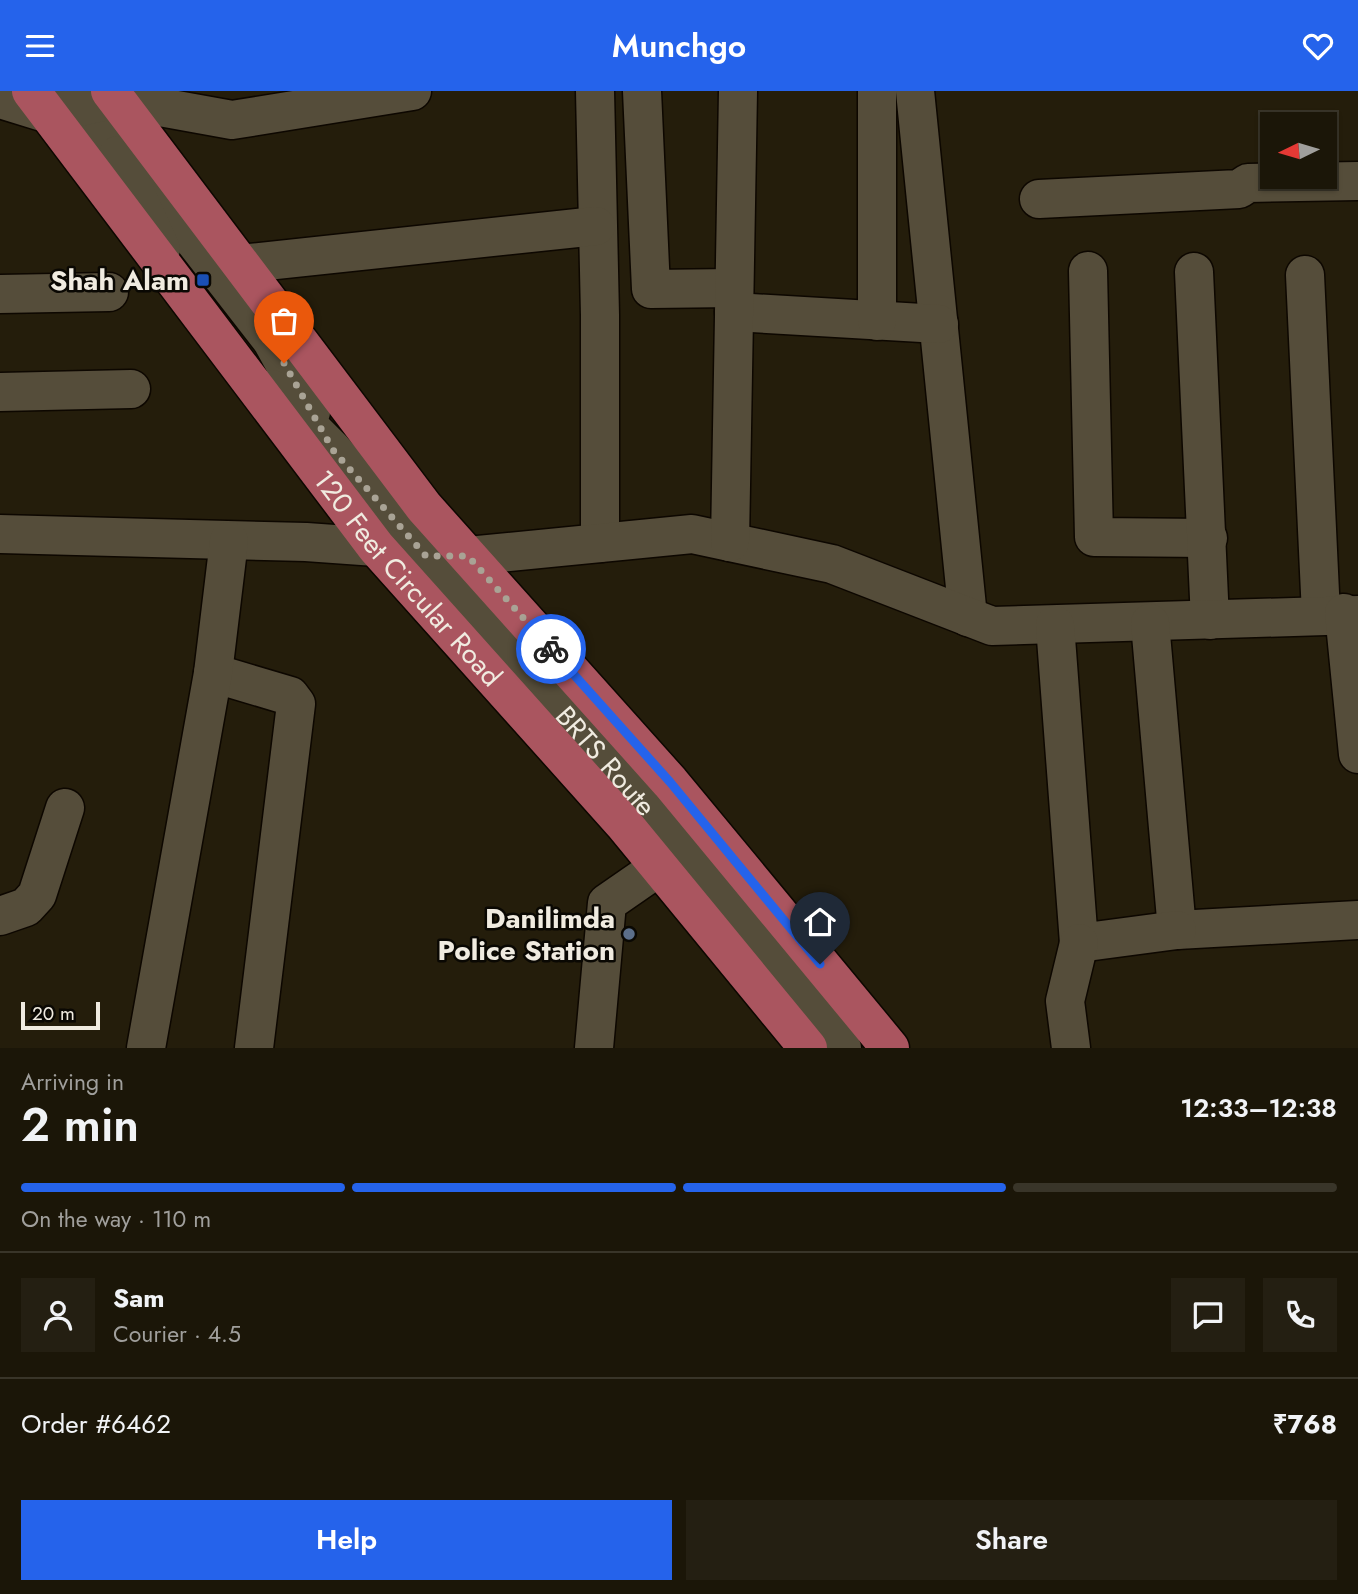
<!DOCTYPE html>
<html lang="en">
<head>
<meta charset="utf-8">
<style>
	:root { --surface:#1b1608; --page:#241f12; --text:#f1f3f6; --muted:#a09f9c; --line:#393529; --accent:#2563eb }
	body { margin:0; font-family:Jost,sans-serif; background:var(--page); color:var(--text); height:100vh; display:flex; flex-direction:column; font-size:26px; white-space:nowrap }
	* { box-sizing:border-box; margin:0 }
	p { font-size:23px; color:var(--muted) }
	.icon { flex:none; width:38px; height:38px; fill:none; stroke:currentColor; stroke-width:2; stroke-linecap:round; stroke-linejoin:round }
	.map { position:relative; height:957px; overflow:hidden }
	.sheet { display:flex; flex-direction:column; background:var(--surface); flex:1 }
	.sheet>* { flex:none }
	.needle { width:46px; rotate:265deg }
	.tools { position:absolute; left:1260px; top:21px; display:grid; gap:14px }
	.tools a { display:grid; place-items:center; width:77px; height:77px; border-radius:0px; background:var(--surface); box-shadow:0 2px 5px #0004,0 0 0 2px var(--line); font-size:35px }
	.scale { position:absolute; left:21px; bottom:18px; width:79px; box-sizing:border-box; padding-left:7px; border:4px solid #f0ebe0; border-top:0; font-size:19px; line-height:24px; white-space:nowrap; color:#f0ebe0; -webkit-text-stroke:5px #0a0803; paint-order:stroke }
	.pin { position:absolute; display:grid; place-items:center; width:60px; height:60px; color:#fff; margin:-72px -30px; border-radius:50% 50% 50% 0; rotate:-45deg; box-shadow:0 0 7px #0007 }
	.pin .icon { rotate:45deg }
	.courier { position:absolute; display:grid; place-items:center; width:70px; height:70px; margin:-35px; border:5px solid #2563eb; border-radius:50%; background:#fff; color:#222; box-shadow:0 2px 9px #0007 }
	.head em { font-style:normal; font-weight:600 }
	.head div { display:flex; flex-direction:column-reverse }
	.head { display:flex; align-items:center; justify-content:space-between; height:119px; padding:0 21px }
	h1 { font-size:46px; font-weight:600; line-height:52px }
	.bar { display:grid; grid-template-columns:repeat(4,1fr); gap:10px 7px; align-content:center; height:84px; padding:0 21px }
	.bar i { height:9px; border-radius:5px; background:var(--line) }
	.bar .selected { background:var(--accent) }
	.bar p { grid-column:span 4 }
	.line { display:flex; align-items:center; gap:18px; padding:0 21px; border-top:2px solid var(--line) }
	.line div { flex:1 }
	.round { display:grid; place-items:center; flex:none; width:74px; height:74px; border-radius:0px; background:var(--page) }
	.primary-button { display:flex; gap:14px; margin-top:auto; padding:14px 21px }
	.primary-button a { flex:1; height:80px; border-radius:0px; background:var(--accent); color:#fff; font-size:28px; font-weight:600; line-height:80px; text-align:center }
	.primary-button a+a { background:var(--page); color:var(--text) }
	header { display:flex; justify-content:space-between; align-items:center; height:91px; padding:0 21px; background:var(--accent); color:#fff; font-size:32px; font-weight:600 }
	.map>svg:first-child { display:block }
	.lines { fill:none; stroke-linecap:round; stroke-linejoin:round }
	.minor-casing { stroke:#0d0700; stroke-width:41 }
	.major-casing { stroke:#0d0700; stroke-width:41 }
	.minor { stroke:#554d3a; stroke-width:38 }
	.major { stroke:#aa555f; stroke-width:38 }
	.done { stroke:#a9a395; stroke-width:7; stroke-dasharray:0 12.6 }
	.route { stroke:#2563eb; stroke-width:9 }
	.transit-dot { fill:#1a4fb4; stroke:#0a0803; stroke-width:2.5 }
	.service-dot { fill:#5c6f8a; stroke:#0a0803; stroke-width:2.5 }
	.labels { text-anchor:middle; stroke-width:5; stroke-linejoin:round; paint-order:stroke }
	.poi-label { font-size:28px; font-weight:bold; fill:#f0ebe0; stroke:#0a0803; text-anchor:end }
	.street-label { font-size:28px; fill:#f0ebe0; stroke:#0a0803 }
</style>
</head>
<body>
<header><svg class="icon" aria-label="menu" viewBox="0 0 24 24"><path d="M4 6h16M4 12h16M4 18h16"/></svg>Munchgo<svg class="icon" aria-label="heart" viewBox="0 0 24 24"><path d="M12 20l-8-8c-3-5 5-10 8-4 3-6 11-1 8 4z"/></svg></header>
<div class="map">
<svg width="1358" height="957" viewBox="0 0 1358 957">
	<rect width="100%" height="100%" fill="#241d0b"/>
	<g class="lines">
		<g class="minor-casing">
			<g id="minor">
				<path d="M 70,0 L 118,64 L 182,134 L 272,250 L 311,321"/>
				<path d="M 595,0 L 600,224 L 600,452"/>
				<path d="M 642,0 L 651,198 L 734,197"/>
				<path d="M 915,0 L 968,526"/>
				<path d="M 0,8 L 49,23 L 116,8 L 232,29 L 412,0"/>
				<path d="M 118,64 L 161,158"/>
				<path d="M 1039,108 L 1239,98 L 1248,92 L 1358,90"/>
				<path d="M 240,173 L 596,135"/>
				<path d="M 1088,180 L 1094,446 L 1208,447"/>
				<path d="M 1194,181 L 1210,529"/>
				<path d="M 1305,184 L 1321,523"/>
				<path d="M 0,203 L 109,201"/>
				<path d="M 734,221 L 939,233"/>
				<path d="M 877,230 L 877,0"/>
				<path id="s1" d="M 272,298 L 333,359 L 644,713 L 842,957"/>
				<path d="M 0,301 L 131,298"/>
				<path d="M 0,443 L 306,451 L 376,456 L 426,465 L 468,465 L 692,443 L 832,473 L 992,535 L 1358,524"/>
				<path d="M 730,451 L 738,0"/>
				<path d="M 1344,522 L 1358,663"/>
				<path d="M 1150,532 L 1177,839 L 1358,829"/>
				<path d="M 1055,534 L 1079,852 L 1177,839"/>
				<path d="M 213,582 L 290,605 L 296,613 L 254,957"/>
				<path d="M 0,825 L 26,816 L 37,804 L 65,717"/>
				<path d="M 146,957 L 213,582 L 229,450"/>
				<path d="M 594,957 L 607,812 L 659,776"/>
				<path d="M 1071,957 L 1065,910 L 1079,852"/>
			</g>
		</g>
		<g class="major-casing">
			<g id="major">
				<path id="s2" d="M 31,0 L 376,456 L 623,732 L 808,957"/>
				<path d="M 110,0 L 424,416 L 670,691 L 890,957"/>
			</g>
		</g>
		<use href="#minor" class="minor"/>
		<use href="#major" class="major"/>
	</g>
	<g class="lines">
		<path class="done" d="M 284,272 L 333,359 L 426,465 L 468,465 L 551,558"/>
		<path class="route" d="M 551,558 L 670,691 L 820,873"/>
	</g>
	<rect class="transit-dot" x="196" y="182" width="14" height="14" rx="3.5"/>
	<circle class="service-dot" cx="629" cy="843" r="7"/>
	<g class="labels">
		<g class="poi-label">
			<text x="189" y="199">Shah Alam</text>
			<text x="615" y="837">Danilimda<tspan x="615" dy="32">Police Station</tspan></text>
		</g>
		<g class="street-label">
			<text dy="10" stroke="none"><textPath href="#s2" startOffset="616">120 Feet Circular Road</textPath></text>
			<text dy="10" stroke="none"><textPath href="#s1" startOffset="500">BRTS Route</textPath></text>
		</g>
	</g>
</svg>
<div class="tools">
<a><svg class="needle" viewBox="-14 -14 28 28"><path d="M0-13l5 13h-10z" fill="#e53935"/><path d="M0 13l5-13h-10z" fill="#a09f9c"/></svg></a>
</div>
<div class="scale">20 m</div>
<div class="pin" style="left:284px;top:272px;background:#ea580c"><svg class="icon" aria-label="bag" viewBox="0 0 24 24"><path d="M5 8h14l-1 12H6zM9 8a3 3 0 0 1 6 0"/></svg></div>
<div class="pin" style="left:820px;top:873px;background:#1f2937"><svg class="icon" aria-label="home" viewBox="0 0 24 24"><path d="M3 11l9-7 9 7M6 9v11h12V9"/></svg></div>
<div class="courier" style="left:551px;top:558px"><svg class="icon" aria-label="bike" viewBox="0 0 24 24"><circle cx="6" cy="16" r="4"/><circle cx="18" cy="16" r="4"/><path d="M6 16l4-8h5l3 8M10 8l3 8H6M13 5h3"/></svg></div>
</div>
<section class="sheet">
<div class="head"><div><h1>2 min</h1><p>Arriving in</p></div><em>12:33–12:38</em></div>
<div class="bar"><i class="selected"></i><i class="selected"></i><i class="selected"></i><i></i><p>On the way · 110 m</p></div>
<div class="line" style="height:126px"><a class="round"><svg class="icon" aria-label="person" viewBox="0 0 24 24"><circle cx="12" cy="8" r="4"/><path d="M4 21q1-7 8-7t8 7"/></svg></a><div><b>Sam</b><p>Courier · 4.5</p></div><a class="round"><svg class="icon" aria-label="chat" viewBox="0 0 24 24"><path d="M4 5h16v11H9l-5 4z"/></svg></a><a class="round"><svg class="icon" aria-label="phone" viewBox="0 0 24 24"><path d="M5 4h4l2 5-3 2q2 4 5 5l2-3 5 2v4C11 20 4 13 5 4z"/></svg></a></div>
<div class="line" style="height:91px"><div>Order #6462</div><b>₹768</b></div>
<div class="primary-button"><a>Help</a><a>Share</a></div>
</section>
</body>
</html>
